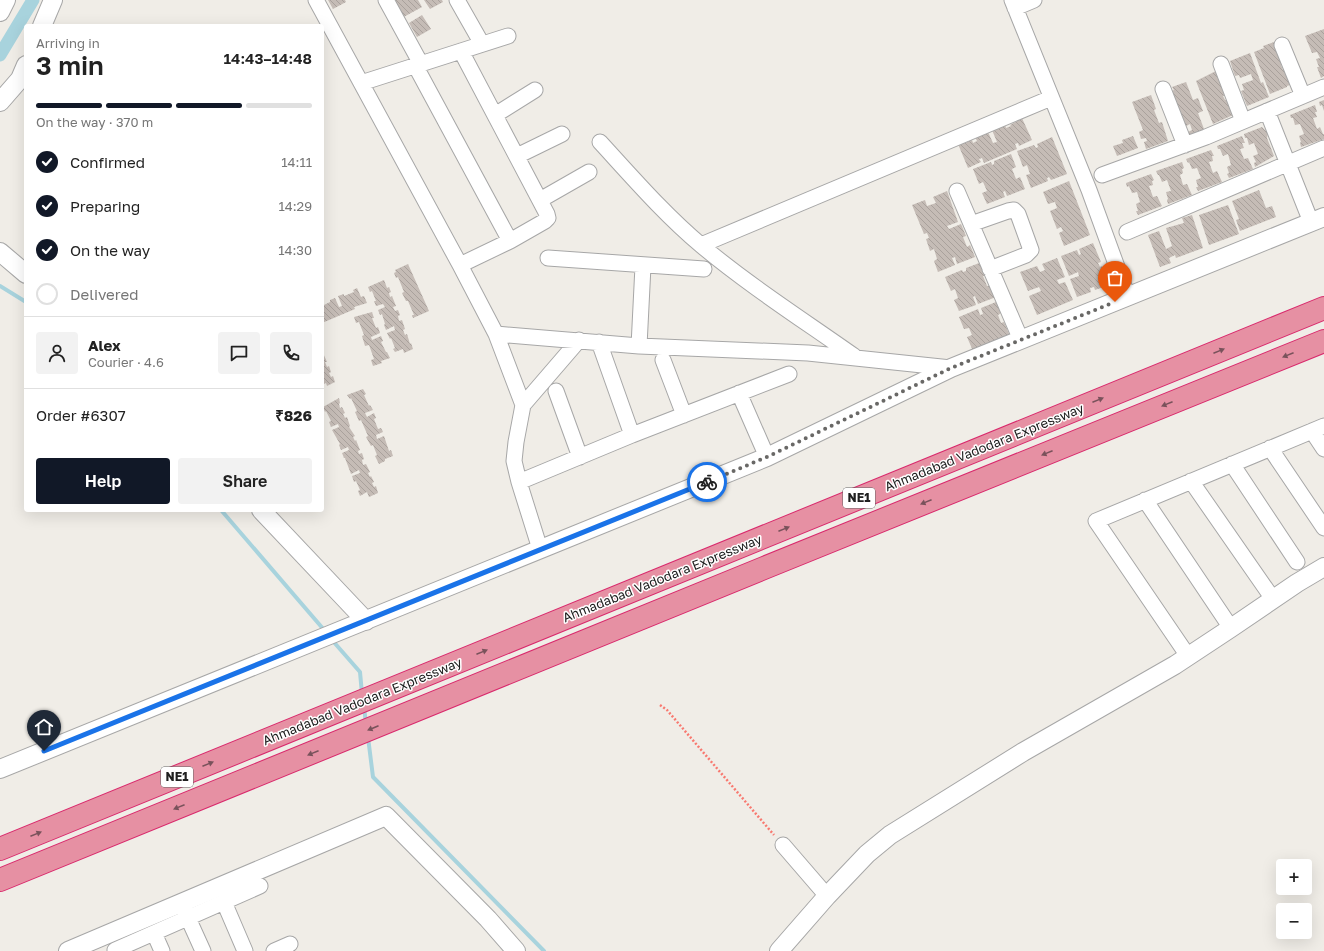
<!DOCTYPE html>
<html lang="en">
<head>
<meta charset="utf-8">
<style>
	:root { --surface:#fff; --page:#f2f2f2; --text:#222; --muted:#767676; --line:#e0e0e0; --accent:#111827 }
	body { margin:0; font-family:"Golos Text",sans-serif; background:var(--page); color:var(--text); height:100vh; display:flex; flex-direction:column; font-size:15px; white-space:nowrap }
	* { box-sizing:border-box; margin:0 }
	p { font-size:13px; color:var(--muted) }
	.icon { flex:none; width:22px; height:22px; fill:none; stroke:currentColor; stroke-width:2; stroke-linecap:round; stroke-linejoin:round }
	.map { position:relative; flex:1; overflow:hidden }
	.sheet { position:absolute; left:24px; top:24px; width:300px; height:488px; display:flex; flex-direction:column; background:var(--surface); border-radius:4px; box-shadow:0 4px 16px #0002 }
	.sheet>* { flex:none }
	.buttons { position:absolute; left:1276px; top:859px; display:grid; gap:8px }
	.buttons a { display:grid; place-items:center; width:36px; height:36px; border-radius:4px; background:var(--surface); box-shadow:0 4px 16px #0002; font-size:20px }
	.pin { position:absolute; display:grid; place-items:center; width:34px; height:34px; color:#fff; margin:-41px -17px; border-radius:50% 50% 50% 0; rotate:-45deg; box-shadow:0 0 4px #0007 }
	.pin .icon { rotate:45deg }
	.courier { position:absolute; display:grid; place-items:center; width:40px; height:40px; margin:-20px; border:3px solid #1a73e8; border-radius:50%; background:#fff; color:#222; box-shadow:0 1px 5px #0007 }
	.summary em { font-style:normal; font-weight:600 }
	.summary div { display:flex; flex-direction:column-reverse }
	.summary { display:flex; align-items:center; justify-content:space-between; height:68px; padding:0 12px }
	h1 { font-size:26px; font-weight:600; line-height:30px }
	.bar { display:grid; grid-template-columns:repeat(4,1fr); gap:6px 4px; align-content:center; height:48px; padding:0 12px }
	.bar i { height:5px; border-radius:3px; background:var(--line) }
	.bar .current { background:var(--accent) }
	.bar p { grid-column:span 4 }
	.line { display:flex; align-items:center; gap:10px; padding:0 12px; border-top:1px solid var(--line) }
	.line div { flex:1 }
	.round { display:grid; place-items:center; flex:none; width:42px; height:42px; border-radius:4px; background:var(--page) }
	ol { padding:0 12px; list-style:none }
	li { display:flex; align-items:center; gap:12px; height:44px }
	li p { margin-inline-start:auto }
	li .icon { padding:4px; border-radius:50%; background:var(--accent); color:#fff; stroke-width:4 }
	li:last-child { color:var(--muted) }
	li i { width:22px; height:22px; border:2px solid var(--line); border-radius:50% }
	.cta { display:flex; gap:8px; margin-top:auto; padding:8px 12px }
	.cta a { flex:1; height:46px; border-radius:4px; background:var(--accent); color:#fff; font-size:16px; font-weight:600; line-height:46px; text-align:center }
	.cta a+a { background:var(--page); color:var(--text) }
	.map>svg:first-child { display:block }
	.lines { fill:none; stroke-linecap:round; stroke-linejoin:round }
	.stream { stroke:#a8d3dd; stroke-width:4 }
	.canal { stroke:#a8d3dd; stroke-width:13 }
	.building { fill:url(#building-back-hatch) }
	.minor-casing { stroke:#a7a7a7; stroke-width:17 }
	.tertiary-casing { stroke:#a7a7a7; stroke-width:20 }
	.motorway-casing { stroke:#d9296c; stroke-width:24 }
	.path { stroke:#f87970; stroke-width:2.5; stroke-dasharray:2 2; stroke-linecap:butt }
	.minor { stroke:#fff; stroke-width:15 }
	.tertiary { stroke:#fff; stroke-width:18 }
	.motorway { stroke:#e690a3; stroke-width:22 }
	.oneway { fill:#79525b }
	.done { stroke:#696866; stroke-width:4; stroke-dasharray:0 7.2 }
	.route { stroke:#1a73e8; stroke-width:5 }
	.labels { text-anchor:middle; stroke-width:3; stroke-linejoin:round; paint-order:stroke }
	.shield { fill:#fff; stroke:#636363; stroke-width:1 }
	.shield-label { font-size:12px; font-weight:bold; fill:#202020 }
	.street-label { font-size:13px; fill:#202020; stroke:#fff }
</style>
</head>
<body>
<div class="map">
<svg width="1324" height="951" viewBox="0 0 1324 951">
	<defs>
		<pattern id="building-back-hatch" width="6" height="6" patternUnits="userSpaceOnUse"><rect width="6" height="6" fill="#c5bcb6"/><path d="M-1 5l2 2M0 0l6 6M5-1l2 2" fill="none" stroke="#a9a19c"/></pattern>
	</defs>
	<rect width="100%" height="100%" fill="#f0ede7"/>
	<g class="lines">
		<path class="stream" d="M 0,286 L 26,302
			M 221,510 L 325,631
			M 332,640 L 360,672 L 362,694
			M 364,707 L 366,724
			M 368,737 L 373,777 L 544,951"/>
		<path class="canal" d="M 0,55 L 33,0"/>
	</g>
	<path class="building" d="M 328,0 L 345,0 L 346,2 L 333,9 Z
		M 396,0 L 418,0 L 422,7 L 400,19 L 391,3 Z
		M 424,0 L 442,0 L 443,2 L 430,9 Z
		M 422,15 L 431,29 L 417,37 L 409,23 Z
		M 1324,29 L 1324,76 L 1321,78 L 1317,67 L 1319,67 L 1316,59 L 1320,58 L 1317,52 L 1312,53 L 1305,36 Z
		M 1274,42 L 1282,65 L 1281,65 L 1283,70 L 1284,69 L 1290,85 L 1287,86 L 1287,87 L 1270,94 L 1254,52 L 1264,48 L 1263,46 Z
		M 1250,53 L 1261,83 L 1263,82 L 1269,97 L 1247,106 L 1241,91 L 1244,90 L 1242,84 L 1253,80 L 1251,74 L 1240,78 L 1239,75 L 1235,76 L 1230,61 Z
		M 1216,71 L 1225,95 L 1223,96 L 1225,100 L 1227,100 L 1233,115 L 1213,124 L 1196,81 Z
		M 1186,82 L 1193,100 L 1198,98 L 1203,111 L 1198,113 L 1204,129 L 1189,135 L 1188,132 L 1192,130 L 1190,124 L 1186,126 L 1169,92 L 1174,90 L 1172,87 Z
		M 1151,95 L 1156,109 L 1154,110 L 1159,123 L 1162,122 L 1168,141 L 1146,149 L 1144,142 L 1147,141 L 1146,138 L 1141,139 L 1139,132 L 1143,130 L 1132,102 Z
		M 1324,100 L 1324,111 L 1322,105 L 1320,106 L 1319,102 Z
		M 1315,105 L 1317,112 L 1315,112 L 1317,117 L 1313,118 L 1317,129 L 1320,127 L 1323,134 L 1324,134 L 1324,139 L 1301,147 L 1300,143 L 1301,142 L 1299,136 L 1304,134 L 1300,124 L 1295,125 L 1293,118 L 1291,118 L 1290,115 Z
		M 1021,116 L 1032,140 L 1019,146 L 1018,143 L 1015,144 L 1017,149 L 984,163 L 982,158 L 979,159 L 981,162 L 968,168 L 958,144 L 964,141 L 965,143 L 972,140 L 973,143 L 977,141 L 975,137 L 988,132 L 993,143 L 997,142 L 992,130 L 1005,124 L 1006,128 L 1011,126 L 1010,125 L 1017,121 L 1016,118 Z
		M 1262,127 L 1268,133 L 1267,138 L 1274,156 L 1255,167 L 1254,163 L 1256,162 L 1253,156 L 1258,154 L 1254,143 L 1249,145 L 1247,138 L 1245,138 L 1244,134 Z
		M 1133,136 L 1138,148 L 1117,156 L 1113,146 L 1123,143 L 1122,140 Z
		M 1242,136 L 1245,143 L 1242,143 L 1244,148 L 1240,149 L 1244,159 L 1248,158 L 1253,169 L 1229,178 L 1227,174 L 1229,173 L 1227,167 L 1231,165 L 1228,154 L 1223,156 L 1220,149 L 1218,149 L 1217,146 Z
		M 1052,137 L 1067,174 L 1051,180 L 1049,177 L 1047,178 L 1048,181 L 1031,188 L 1026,175 L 1030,174 L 1027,165 L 1023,167 L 1017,151 L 1034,145 L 1036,148 L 1038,147 L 1037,144 Z
		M 1211,150 L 1214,156 L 1212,156 L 1213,161 L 1209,162 L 1213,173 L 1217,171 L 1222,182 L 1198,191 L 1196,187 L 1198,187 L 1196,180 L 1201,178 L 1197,168 L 1192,169 L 1189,162 L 1188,163 L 1186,159 Z
		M 1011,154 L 1016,167 L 1012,169 L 1016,179 L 1020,177 L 1025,189 L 1007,196 L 1005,191 L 1003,192 L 1005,197 L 987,204 L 982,193 L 987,191 L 983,182 L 979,184 L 973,169 L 991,162 L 992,165 L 994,164 L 994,161 Z
		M 1182,162 L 1184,168 L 1182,169 L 1183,173 L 1180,175 L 1183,185 L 1187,184 L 1192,195 L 1168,204 L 1167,200 L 1168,199 L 1166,192 L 1171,191 L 1167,180 L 1162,182 L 1159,175 L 1158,175 L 1156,171 Z
		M 1151,174 L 1154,180 L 1152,181 L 1153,185 L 1149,186 L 1153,197 L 1157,196 L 1162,206 L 1138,215 L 1136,211 L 1138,211 L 1136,204 L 1140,202 L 1137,192 L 1132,193 L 1129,186 L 1127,187 L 1126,183 Z
		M 1069,181 L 1090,235 L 1064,246 L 1059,233 L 1063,231 L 1061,227 L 1057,229 L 1050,211 L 1057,208 L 1055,202 L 1048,204 L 1043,192 Z
		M 1259,190 L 1266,208 L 1272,206 L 1276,217 L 1240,231 L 1236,220 L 1239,219 L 1232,201 Z
		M 947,191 L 958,222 L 947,226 L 949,229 L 961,224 L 966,236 L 963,237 L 967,247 L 970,245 L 975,257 L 957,264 L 955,257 L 952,258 L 955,265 L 938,272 L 934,261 L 937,259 L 934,249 L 930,251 L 926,239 L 929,238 L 927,233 L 924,234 L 912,205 L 925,200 L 927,206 L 936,203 L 933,197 Z
		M 1228,205 L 1239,234 L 1209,245 L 1199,215 Z
		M 1192,215 L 1203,248 L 1176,258 L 1175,255 L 1169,258 L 1171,263 L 1160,267 L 1148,235 L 1159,231 L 1166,249 L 1172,246 L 1166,228 L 1184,223 L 1182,218 Z
		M 1093,243 L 1101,262 L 1098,263 L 1100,267 L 1102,266 L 1109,285 L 1095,290 L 1094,287 L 1090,288 L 1091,292 L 1077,297 L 1070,279 L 1079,276 L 1078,272 L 1069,276 L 1061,256 L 1077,250 L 1079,255 L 1081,254 L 1079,249 Z
		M 1057,258 L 1065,277 L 1057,280 L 1059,284 L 1065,282 L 1073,300 L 1037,315 L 1029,296 L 1041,291 L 1039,287 L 1028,291 L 1020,272 L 1037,266 L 1040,272 L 1045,270 L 1042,264 Z
		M 982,262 L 987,275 L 983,276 L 987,286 L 991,285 L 996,297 L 978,304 L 975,296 L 973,297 L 976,305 L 959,311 L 954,300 L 958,298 L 955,289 L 951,291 L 945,277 L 962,270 L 963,272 L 966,271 L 966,268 Z
		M 408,264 L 429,311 L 413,318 L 412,315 L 414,315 L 408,301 L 406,301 L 402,293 L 404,292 L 398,277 L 396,278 L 394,273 L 396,272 L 395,270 Z
		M 384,280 L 387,288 L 389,287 L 391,292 L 389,293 L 390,297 L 392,296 L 396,306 L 393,307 L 395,311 L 398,310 L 400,315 L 398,316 L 399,321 L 402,320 L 405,329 L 403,330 L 405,335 L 407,334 L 410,344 L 411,343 L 413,349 L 404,353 L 403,349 L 395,352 L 393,349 L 395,348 L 391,338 L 390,339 L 387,333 L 395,330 L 394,326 L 386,330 L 384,325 L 385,324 L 382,314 L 380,315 L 378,310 L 385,307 L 383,304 L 376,306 L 374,301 L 376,301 L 372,291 L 370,292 L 368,287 Z
		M 357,288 L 361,297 L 364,296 L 367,303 L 354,307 L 355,309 L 322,323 L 322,306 L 330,302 L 330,300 L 335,298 L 339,307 L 342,306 L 338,296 L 344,294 L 344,296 L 354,292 L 353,290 Z
		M 996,302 L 1001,313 L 998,315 L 1001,323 L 1004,322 L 1010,336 L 973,351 L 967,337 L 972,335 L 969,328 L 964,329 L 959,317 L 978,309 L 980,315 L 983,314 L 981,308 Z
		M 372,312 L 374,318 L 372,318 L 376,328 L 378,327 L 380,333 L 371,337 L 372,340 L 381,336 L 383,341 L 381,342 L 386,352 L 387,352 L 390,358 L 381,361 L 382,363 L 373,366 L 371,360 L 374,359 L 369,345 L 365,346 L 362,336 L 364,335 L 359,322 L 356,323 L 354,317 Z
		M 322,353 L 323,353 L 327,362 L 325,362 L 327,367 L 329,366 L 331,372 L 329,373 L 331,377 L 333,376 L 335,382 L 327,386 L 326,383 L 322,385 Z
		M 363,389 L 366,394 L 364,395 L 369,406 L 370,405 L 373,410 L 365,413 L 367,417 L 374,413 L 376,418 L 374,419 L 378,429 L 381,428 L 383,432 L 376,435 L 377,439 L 384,436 L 389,451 L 391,450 L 393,456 L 385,459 L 385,461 L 379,464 L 375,456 L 377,455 L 373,445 L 371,446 L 366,437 L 368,436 L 361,420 L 359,421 L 355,412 L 357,411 L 351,398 L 350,399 L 347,395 Z
		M 339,398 L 340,403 L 339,404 L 340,408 L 342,407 L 345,413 L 343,414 L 345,418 L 347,417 L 350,426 L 349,427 L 355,436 L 353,437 L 355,441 L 356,440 L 360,450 L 358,451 L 359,454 L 362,453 L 364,459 L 362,460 L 363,465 L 366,464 L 370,472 L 368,473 L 370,477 L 371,476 L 374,482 L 372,483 L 374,487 L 376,486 L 378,493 L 369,497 L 367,492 L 360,496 L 358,491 L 360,490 L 356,481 L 354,482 L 352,476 L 360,473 L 359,470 L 351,474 L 345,458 L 344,458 L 342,453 L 349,450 L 348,447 L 341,450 L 339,445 L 340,444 L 332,430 L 339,427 L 338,424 L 331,427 L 329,422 L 331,421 L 326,411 L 325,412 L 323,407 Z"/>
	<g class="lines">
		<g class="minor-casing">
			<path id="minor" d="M 316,0 L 460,265 L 496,334 L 523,405 L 516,442 L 514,461 L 519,482 L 540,549
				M 386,0 L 421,64
				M 457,0 L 482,44
				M 1012,0 L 1089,190 L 1128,297
				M 1015,8 L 1034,0
				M 1282,45 L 1303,96
				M 461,51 L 547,214 L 548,218 L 545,221 L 510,241
				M 1221,64 L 1243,121
				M 415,65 L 510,241 L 460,265
				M 361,83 L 508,36
				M 1163,89 L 1185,145
				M 1267,111 L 1311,222
				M 495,115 L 535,90
				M 600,142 C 633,178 665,215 702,246 C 750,286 803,320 854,356
				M 517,156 L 562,134
				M 1102,175 L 1206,137 L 1324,87
				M 957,191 L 1021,340
				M 540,200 L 589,172
				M 971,224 L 1008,211 L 1014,210 L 1018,214 L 1031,250 L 1026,255 L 990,269
				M 1127,232 L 1324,148
				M 701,245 L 1051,98
				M 548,258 L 704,269
				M 496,334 L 639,346 L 808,353 L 951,368
				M 599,342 L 632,435
				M 639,346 L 643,266
				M 663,360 L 684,415
				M 556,391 L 580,457
				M 739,393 L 767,457
				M 523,405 L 579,340
				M 1312,431 L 1324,449
				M 1270,448 L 1324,528
				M 1232,464 L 1297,562
				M 1191,481 L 1273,599
				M 519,482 L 632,435 L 789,374
				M 1145,500 L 1231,628
				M 1188,656 L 1096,521 L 1324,426
				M 783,845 L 827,896
				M 224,902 L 245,951
				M 184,909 L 203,951
				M 154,933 L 162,951
				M 115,950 L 260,886
				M 274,951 L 290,944"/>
		</g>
		<g class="tertiary-casing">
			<path id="tertiary" d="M 0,12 L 6,0
				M 42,26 L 53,0
				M 0,102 L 20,79 L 26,65
				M 0,252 L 26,274
				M 261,510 L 366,621
				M 0,769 L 767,457 L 951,368 L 1324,217
				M 68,951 L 386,816 L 488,919 L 516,951
				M 779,951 L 827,896 L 867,854 L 890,835 L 1023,752 L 1175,665 L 1231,628 L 1297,583 L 1324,567"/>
		</g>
		<g class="motorway-casing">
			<path id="motorway" d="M 0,849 L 1324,308
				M 0,880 L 764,568 L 1324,341"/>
		</g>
		<path class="path" d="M 660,705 L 667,710 L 774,835"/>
		<use href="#minor" class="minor"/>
		<use href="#tertiary" class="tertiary"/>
		<use href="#motorway" class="motorway"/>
	</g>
	<defs><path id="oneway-solid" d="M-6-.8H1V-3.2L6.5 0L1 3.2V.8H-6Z"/></defs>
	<g class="oneway">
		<use href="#oneway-solid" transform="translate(1219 351) rotate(-22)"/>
		<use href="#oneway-solid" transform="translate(1288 355) rotate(158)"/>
		<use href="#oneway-solid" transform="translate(1098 400) rotate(-22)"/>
		<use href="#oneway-solid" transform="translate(1167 404) rotate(158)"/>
		<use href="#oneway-solid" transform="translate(1047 453) rotate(158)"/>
		<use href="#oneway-solid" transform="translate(926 502) rotate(158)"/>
		<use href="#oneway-solid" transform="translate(784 529) rotate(-22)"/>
		<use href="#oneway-solid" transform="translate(482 652) rotate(-22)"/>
		<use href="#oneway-solid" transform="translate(373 728) rotate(157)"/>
		<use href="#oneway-solid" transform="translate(313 753) rotate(158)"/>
		<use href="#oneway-solid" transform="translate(208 764) rotate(-22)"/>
		<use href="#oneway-solid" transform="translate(179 807) rotate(158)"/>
		<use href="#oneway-solid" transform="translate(36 834) rotate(-22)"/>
	</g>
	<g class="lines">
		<path class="done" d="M 707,482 L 767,457 L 951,368 L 1115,302"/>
		<path class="route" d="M 44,751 L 707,482"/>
	</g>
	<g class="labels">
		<g class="shield">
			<rect x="843" y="488" width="32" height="20" rx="3"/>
			<rect x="161" y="767" width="32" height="20" rx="3"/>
		</g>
		<g class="shield-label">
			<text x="859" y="502">NE1</text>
			<text x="177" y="781">NE1</text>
		</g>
		<g class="street-label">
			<text transform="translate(984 447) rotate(-22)" y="5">Ahmadabad Vadodara Expressway</text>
			<text transform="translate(662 578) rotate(-22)" y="5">Ahmadabad Vadodara Expressway</text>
			<text transform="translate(362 701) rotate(-22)" y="5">Ahmadabad Vadodara Expressway</text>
		</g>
	</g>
</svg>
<div class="buttons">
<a>+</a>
<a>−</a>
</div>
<div class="pin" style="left:1115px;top:302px;background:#ea580c"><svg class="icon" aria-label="bag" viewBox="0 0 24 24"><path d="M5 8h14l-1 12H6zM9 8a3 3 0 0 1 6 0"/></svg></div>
<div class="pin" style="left:44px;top:751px;background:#1f2937"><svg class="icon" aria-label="home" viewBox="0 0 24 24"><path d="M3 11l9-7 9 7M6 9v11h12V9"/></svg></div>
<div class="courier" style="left:707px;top:482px"><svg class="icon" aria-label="bike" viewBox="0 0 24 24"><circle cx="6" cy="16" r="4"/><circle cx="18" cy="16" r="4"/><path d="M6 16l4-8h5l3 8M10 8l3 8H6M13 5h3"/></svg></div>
<section class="sheet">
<div class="summary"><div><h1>3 min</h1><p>Arriving in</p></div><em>14:43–14:48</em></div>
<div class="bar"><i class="current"></i><i class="current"></i><i class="current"></i><i></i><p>On the way · 370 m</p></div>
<ol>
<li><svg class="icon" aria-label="check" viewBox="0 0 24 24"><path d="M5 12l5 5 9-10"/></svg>Confirmed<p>14:11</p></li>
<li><svg class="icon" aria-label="check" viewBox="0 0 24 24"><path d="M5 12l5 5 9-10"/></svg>Preparing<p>14:29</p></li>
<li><svg class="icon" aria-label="check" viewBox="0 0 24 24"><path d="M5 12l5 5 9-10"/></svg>On the way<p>14:30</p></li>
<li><i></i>Delivered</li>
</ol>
<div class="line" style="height:72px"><a class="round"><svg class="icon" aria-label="person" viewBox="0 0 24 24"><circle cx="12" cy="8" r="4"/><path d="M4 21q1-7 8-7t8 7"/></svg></a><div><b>Alex</b><p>Courier · 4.6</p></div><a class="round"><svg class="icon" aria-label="chat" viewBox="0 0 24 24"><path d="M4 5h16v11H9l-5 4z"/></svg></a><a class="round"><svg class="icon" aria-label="phone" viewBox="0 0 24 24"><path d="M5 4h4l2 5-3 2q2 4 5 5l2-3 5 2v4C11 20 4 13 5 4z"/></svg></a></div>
<div class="line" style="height:52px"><div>Order #6307</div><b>₹826</b></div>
<div class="cta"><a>Help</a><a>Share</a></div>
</section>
</div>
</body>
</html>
